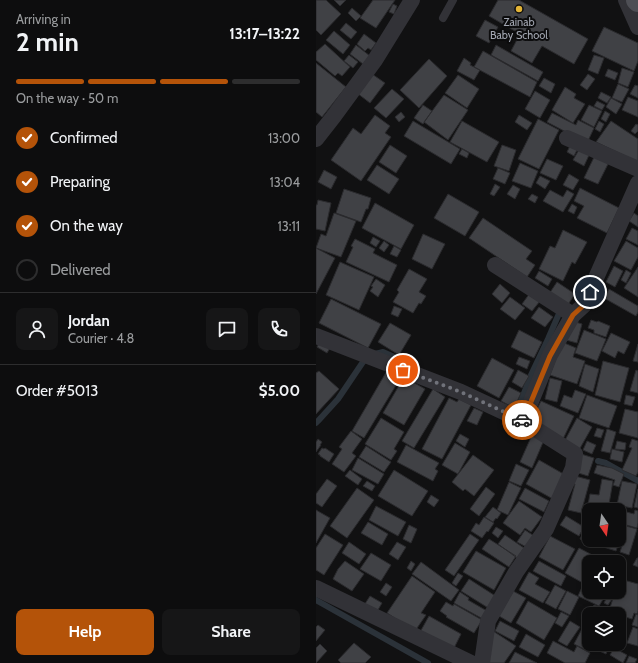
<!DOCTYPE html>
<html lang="en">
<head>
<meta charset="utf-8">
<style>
	:root { --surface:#0d0d0e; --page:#161617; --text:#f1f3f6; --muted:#9a9c9e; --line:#2d2d2e; --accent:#b45309 }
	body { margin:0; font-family:Cabin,sans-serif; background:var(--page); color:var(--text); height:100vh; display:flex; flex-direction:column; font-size:15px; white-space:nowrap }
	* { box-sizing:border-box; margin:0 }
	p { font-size:13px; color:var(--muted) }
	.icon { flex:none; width:22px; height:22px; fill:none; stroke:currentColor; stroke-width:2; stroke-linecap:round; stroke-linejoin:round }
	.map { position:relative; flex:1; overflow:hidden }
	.panel { display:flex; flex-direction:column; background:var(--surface); width:316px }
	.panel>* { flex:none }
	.needle { width:26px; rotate:167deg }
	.tools { position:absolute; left:266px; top:503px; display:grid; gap:8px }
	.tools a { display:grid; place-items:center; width:44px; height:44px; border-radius:8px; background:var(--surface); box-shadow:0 2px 6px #0003,0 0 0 1px var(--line); font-size:20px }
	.pin { position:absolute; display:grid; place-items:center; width:34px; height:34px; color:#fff; margin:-17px; border:2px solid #fff; border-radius:50%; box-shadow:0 1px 4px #0007 }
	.courier { position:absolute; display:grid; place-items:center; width:40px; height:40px; margin:-20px; border:3px solid #b45309; border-radius:50%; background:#fff; color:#222; box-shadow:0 1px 5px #0007 }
	.head em { font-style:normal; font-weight:700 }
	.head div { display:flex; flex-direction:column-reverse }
	.head { display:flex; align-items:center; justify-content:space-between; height:68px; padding:0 16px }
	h1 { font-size:26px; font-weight:700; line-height:30px }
	.bar { display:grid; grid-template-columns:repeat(4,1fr); gap:6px 4px; align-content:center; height:48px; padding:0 16px }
	.bar i { height:5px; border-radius:3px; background:var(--line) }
	.bar .on { background:var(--accent) }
	.bar p { grid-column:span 4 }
	.line { display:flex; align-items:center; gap:10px; padding:0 16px; border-top:1px solid var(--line) }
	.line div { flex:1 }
	.round { display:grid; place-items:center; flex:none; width:42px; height:42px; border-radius:8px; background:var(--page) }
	ol { padding:0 16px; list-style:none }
	li { display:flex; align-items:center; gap:12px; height:44px }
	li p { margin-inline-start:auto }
	li .icon { padding:4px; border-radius:50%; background:var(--accent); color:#fff; stroke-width:4 }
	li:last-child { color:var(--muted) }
	li i { width:22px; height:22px; border:2px solid var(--line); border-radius:50% }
	.cta { display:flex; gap:8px; margin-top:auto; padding:8px 16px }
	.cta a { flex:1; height:46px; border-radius:8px; background:var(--accent); color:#fff; font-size:16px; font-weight:700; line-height:46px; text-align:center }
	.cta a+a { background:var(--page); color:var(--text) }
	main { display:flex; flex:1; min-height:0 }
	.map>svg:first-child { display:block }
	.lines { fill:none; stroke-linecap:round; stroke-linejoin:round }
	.stream { stroke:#2b3239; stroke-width:6 }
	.building { fill:#404145; stroke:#2b2b2e }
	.service { stroke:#323237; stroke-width:8 }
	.minor { stroke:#323237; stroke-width:16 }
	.primary { stroke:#4e4f55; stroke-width:22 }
	.done { stroke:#70727a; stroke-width:4; stroke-dasharray:0 7.2 }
	.route { stroke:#b45309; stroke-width:5 }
	.poi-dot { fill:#e3b437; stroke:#0c0c0d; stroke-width:1.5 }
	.labels { text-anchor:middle; stroke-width:4; stroke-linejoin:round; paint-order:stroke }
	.poi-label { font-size:11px; fill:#a3a7b2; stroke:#0c0c0d }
</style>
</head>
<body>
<main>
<section class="panel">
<div class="head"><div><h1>2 min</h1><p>Arriving in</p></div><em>13:17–13:22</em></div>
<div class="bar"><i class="on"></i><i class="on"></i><i class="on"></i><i></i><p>On the way · 50 m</p></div>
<ol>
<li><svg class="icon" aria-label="check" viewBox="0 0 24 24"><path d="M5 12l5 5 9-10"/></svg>Confirmed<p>13:00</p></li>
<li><svg class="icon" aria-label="check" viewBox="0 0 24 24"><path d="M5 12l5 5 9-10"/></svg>Preparing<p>13:04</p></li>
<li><svg class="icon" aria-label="check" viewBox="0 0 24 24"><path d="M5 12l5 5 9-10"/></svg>On the way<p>13:11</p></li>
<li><i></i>Delivered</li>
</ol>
<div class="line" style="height:72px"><a class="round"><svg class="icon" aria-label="person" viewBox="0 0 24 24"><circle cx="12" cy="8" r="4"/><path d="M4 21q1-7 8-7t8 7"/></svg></a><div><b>Jordan</b><p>Courier · 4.8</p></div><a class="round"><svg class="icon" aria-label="chat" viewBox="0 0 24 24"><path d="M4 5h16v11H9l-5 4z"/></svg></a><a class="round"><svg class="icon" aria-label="phone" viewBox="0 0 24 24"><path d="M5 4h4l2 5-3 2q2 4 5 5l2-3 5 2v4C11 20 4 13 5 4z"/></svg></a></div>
<div class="line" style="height:52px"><div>Order #5013</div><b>$5.00</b></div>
<div class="cta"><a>Help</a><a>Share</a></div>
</section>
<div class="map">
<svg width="322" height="663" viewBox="0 0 322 663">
	<rect width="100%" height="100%" fill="#111112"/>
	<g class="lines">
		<path class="stream" d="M 192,407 L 198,410 L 203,406 L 215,375 L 232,339 L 245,309
			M 0,423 L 2,421 L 22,399 L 51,356 L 67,352 L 96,365
			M 282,461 L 290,463 L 322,481
			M 0,600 L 112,663"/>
	</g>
	<path class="building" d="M 0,0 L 10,0 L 25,14 L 5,35 L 0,30 Z
		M 18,0 L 30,0 L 24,6 Z
		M 57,0 L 79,0 L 60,28 L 44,18 Z
		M 182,0 L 203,0 L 272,39 L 258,64 L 226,46 L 216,63 L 195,51 L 204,34 L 173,16 Z
		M 77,4 L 81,6 L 78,14 L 73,12 Z
		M 36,8 L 45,16 L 40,21 L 32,13 Z
		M 169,20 L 182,27 L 173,43 L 160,36 Z
		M 30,23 L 41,32 L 35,39 L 24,30 Z
		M 288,27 L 322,43 L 322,61 L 318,71 L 276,51 Z
		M 18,31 L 34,45 L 27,54 L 10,40 Z
		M 48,34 L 60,43 L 55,50 L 52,48 L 49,51 L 41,44 Z
		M 9,44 L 34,67 L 26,76 L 22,73 L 19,76 L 0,60 L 0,52 Z
		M 40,45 L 54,56 L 47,64 L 34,54 Z
		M 180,45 L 227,72 L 222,81 L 175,55 Z
		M 167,51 L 221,82 L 214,97 L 158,67 Z
		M 33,55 L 42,62 L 37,68 L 28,61 Z
		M 278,55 L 288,58 L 282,74 L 272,70 Z
		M 148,58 L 155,63 L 154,65 L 164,70 L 158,80 L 141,71 Z
		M 113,59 L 131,76 L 103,108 L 84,90 Z
		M 0,63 L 30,87 L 6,117 L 0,112 Z
		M 306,68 L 318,72 L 312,87 L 302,83 Z
		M 292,69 L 302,73 L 299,80 L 289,76 Z
		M 56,74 L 69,83 L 54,103 L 41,93 Z
		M 272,74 L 279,79 L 271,90 L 264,85 Z
		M 142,75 L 163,89 L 151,108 L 129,93 Z
		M 228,78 L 239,84 L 235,93 L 223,86 Z
		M 302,84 L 313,89 L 306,102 L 296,98 Z
		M 319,85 L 322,86 L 322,98 L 314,94 Z
		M 249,87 L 260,94 L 258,98 L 269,104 L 257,123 L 236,110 Z
		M 76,89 L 88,99 L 70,118 L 58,108 Z
		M 219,91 L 234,100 L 224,118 L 209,109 Z
		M 285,92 L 295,97 L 291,103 L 282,98 Z
		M 128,95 L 152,110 L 132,140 L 108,122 Z
		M 312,97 L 322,101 L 322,117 L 306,110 Z
		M 295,98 L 306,104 L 300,114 L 290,107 Z
		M 281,101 L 289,105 L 286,110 L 278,106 Z
		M 107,105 L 116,111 L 107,124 L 98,118 Z
		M 273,105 L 286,111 L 278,127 L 265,120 Z
		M 289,111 L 294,114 L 290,122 L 285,119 Z
		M 85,112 L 89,117 L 83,122 L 79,117 Z
		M 236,113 L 260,125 L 262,120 L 278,128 L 271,143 L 231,122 Z
		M 59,115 L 74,126 L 69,133 L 75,137 L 45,181 L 15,160 L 37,128 L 45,134 Z
		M 203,115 L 216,123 L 211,130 L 199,122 Z
		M 222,119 L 243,130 L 223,169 L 202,159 Z
		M 97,121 L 144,149 L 135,164 L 88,136 Z
		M 146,121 L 183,142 L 171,162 L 134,142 Z
		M 283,121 L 288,124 L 284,132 L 279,129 Z
		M 295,121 L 322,139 L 322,162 L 280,142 Z
		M 320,124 L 322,125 L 322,131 L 319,134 L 315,131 Z
		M 255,144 L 262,148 L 258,156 L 251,152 Z
		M 74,145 L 91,156 L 80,173 L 63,162 Z
		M 186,145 L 200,150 L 193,171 L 178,166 Z
		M 264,148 L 274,153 L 268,166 L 257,160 Z
		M 146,149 L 153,153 L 151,158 L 143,154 Z
		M 281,151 L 295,158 L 282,184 L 268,178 Z
		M 231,159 L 247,166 L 240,180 L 224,173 Z
		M 204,163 L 222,171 L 215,188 L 196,181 Z
		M 61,165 L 83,179 L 73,194 L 51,180 Z
		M 182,168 L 194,173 L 189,184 L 177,179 Z
		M 8,170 L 21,177 L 15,189 L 2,182 Z
		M 253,174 L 263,180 L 257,190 L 247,185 Z
		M 224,176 L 234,181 L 229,189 L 220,183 Z
		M 179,184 L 184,187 L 178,196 L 174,194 Z
		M 197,185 L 204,189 L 199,199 L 191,194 Z
		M 264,188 L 303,208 L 291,233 L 261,218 L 268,206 L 258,201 Z
		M 28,189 L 55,198 L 52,209 L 50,209 L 45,222 L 20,213 Z
		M 234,190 L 247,197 L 251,190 L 258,194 L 247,212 L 227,201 Z
		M 132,194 L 163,212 L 149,236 L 118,218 Z
		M 216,194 L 222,197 L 219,203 L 212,199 Z
		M 2,200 L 15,203 L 9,231 L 0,229 L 0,205 L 1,205 Z
		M 59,203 L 98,225 L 85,249 L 46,228 Z
		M 256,204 L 261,207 L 258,214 L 252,211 Z
		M 18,213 L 40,221 L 25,257 L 0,248 L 5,234 L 10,236 Z
		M 318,213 L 322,216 L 322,227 L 313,221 Z
		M 167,218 L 216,251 L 210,259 L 219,265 L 211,277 L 153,238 Z
		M 316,228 L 322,231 L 322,245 L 310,239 Z
		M 247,230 L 271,242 L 259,264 L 256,262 L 247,281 L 223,269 L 234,246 L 239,248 Z
		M 107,234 L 129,244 L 116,269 L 96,259 Z
		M 57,237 L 64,241 L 60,247 L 54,243 Z
		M 39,239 L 59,249 L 57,253 L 81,265 L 73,282 L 30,262 L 37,247 L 35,246 Z
		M 68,241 L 73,245 L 68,252 L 63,248 Z
		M 310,241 L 322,248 L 322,257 L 315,270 L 298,261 Z
		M 78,246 L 85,250 L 81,257 L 74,254 Z
		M 0,248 L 19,258 L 0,294 Z
		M 24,262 L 58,277 L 43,310 L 10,295 Z
		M 298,266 L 307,271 L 299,287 L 290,282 Z
		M 322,267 L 322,297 L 308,288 Z
		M 93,269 L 111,279 L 103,292 L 110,296 L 105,304 L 103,303 L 97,313 L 77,302 L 83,292 L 81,290 Z
		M 310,270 L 315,273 L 310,283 L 305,280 Z
		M 223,271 L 236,279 L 232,286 L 219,278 Z
		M 60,279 L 69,285 L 62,297 L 54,291 L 57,287 L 55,286 Z
		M 241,282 L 259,294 L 249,309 L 231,297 Z
		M 184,284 L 194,293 L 186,303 L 176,294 Z
		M 293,289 L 322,306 L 322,312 L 320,316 L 288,298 Z
		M 214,293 L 224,301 L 216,311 L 206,304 Z
		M 194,297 L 209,308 L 199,320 L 184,309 Z
		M 15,299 L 65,324 L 52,348 L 3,323 Z
		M 78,306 L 86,309 L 82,317 L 75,314 Z
		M 223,307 L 237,317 L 229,327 L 215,318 Z
		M 275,320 L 281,322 L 282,321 L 294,326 L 290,337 L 278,333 L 278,330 L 272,328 Z
		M 256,321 L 266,324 L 261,343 L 250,340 Z
		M 74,323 L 95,335 L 83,355 L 62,342 Z
		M 203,330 L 226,342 L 218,358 L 195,347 Z
		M 268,330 L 290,339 L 281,361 L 259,353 Z
		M 295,333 L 314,342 L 308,354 L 302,351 L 299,358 L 286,351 Z
		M 5,340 L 15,346 L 11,353 L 1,347 Z
		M 246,342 L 260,348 L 257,357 L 269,361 L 261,384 L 234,375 Z
		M 322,344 L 322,362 L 317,361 Z
		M 203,357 L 214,361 L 211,369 L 200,364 Z
		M 176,358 L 198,370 L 183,398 L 161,386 Z
		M 287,361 L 313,368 L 304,402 L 279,395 Z
		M 269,364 L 283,369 L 277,392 L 263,386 Z
		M 72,369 L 85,377 L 48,438 L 36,431 Z
		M 202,370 L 213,376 L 206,388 L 196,382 Z
		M 320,370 L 322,371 L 322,393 L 314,391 Z
		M 3,371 L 23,389 L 0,414 L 0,373 Z
		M 88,377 L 109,389 L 88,425 L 67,413 Z
		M 234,378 L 246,381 L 241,402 L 229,399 Z
		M 193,387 L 205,393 L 198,408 L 185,401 Z
		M 117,389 L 129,397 L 98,448 L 86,441 Z
		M 259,390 L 270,394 L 262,413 L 244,406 L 248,395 L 256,398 Z
		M 271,395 L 301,406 L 293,428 L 263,418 Z
		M 310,395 L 319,397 L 316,406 L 308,404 Z
		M 133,398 L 141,402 L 143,399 L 155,405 L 126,459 L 106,449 Z
		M 225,401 L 258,416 L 247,439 L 217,425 L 223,410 L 221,409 Z
		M 158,408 L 167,412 L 161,425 L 151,421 Z
		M 309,409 L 322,412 L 322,438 L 303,433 Z
		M 65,418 L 88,432 L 78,449 L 81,451 L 75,460 L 49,444 Z
		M 261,418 L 276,427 L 263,450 L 248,442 Z
		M 281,428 L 288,430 L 285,438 L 278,436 Z
		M 291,429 L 300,432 L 294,453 L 285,451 Z
		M 35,431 L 46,439 L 36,453 L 40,456 L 28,472 L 16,464 L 26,449 L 23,447 Z
		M 144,434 L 153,439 L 149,447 L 140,441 Z
		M 216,435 L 228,440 L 216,468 L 204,462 Z
		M 2,439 L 6,442 L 4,445 L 5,445 L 0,452 L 0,442 Z
		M 316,439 L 322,441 L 322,472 L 320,476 L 306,470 L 316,448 L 313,447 Z
		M 271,441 L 280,445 L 276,454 L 267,450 Z
		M 301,441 L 310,443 L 309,450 L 299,449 Z
		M 139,443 L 154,452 L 142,474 L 126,465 Z
		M 90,445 L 123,463 L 119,469 L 122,471 L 117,481 L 81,462 Z
		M 50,446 L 75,462 L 68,472 L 43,457 Z
		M 6,448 L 8,449 L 9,448 L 18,454 L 13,462 L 4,456 L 4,455 L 2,454 Z
		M 296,449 L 308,452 L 306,462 L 294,459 Z
		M 265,454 L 278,458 L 272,476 L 259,472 Z
		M 157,455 L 178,470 L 158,496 L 149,489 L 147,491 L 136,482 Z
		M 42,458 L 68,474 L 62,484 L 36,470 Z
		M 223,460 L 251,476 L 237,499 L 210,484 Z
		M 200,464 L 213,470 L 205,486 L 193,481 Z
		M 281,465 L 296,468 L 308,474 L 303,487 L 297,485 L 299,480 L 278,473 Z
		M 34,470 L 46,479 L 42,485 L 29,476 Z
		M 78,470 L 112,491 L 96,516 L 62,496 Z
		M 259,476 L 274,480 L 265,513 L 252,510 L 259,484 L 256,484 Z
		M 11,479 L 21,486 L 6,507 L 0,503 L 0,494 Z
		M 286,479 L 297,481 L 292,510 L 273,510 L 273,516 L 270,515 L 274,494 L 283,495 Z
		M 51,481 L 59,486 L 56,491 L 47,486 Z
		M 306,481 L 321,484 L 316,508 L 301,505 Z
		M 193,482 L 205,488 L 192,515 L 181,510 Z
		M 170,487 L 179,494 L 163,516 L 154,509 Z
		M 41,488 L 58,500 L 31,538 L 14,526 Z
		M 209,488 L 233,501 L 228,512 L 203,499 Z
		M 322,489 L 322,508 L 318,507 Z
		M 115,495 L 123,500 L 118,507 L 111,502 Z
		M 203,501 L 226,517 L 215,532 L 209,528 L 204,535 L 187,523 Z
		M 60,506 L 90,522 L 82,536 L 53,520 Z
		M 177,507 L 185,513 L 181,519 L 180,518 L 177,522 L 169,517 Z
		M 296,508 L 318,514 L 319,510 L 322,511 L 322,523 L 321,528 L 303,523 L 303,510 L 295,510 Z
		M 0,510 L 14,518 L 0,543 Z
		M 250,516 L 268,527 L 263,536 L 244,525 Z
		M 168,517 L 178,523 L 172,532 L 171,531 L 166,538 L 155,531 L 160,523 L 163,525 Z
		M 52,522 L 72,534 L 66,545 L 45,533 Z
		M 93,525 L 101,529 L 95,543 L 87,539 Z
		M 303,526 L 308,527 L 300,551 L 278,544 L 280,540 L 303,540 Z
		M 310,526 L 321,529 L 313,555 L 304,552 L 307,543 L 305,543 Z
		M 180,527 L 187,531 L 182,538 L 176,533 Z
		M 269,529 L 273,531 L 273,540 L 278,540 L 276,544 L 264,539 Z
		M 209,530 L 221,538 L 214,549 L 201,542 Z
		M 9,534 L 27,545 L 8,575 L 0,570 L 0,548 Z
		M 154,534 L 163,540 L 138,576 L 129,570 Z
		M 189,535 L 208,548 L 201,558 L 182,544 Z
		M 234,536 L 259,549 L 247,570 L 223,557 Z
		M 173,539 L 200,556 L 193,567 L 166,549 Z
		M 33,542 L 50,554 L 43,564 L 26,553 Z
		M 81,542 L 90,547 L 82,560 L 73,554 Z
		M 263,548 L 282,558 L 279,562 L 273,562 L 273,573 L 267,583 L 249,573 Z
		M 160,551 L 190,568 L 178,590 L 147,572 Z
		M 55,553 L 75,565 L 65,581 L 44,569 Z
		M 296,556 L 309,561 L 303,577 L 303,562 L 294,562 Z
		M 321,558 L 322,558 L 322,567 L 317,565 Z
		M 29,561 L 48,574 L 36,591 L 17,579 L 22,569 Z
		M 95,561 L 99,564 L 95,571 L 91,568 Z
		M 223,561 L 250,576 L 245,586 L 217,571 Z
		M 105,562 L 143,590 L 135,601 L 96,574 Z
		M 213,572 L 223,578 L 219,584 L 234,592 L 227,603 L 203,590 Z
		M 142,573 L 147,576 L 140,586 L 136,583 Z
		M 96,576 L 119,592 L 105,613 L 110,615 L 99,631 L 71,613 Z
		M 153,579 L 181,597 L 174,609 L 145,591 Z
		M 304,579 L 322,584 L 322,611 L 321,614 L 318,613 L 316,619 L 303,615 L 303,614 L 292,614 L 299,592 L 303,592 Z
		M 70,583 L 76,587 L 70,596 L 64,592 Z
		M 239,585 L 250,591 L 240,609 L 229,603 Z
		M 267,585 L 273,588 L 273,592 L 281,592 L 289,596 L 283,606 L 262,596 Z
		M 197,591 L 210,598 L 195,623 L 183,616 Z
		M 251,591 L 263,597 L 254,615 L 242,609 Z
		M 144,592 L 153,598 L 152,600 L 171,611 L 167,619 L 138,603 Z
		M 290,592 L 297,592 L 295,597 L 289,594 Z
		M 54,596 L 66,603 L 59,615 L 47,607 Z
		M 291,597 L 296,599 L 292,605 L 288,603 Z
		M 212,601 L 241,618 L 228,640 L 200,623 Z
		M 130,602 L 137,606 L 138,604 L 166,620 L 158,633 L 130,617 L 131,616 L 124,611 Z
		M 278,605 L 291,610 L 289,614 L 274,614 Z
		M 245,612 L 253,616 L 246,627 L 239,623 Z
		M 320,614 L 322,615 L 322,627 L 316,625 Z
		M 113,616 L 145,634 L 136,652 L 103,634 Z
		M 184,621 L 203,631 L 198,641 L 179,631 Z
		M 254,621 L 264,627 L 251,646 L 242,641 Z
		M 2,625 L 9,630 L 0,641 L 0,627 Z
		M 268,625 L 273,627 L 273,643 L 270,650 L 258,644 Z
		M 317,627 L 322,629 L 322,646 L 311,643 Z
		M 177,631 L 200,646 L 188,663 L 172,663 Z
		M 210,634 L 229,645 L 222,657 L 203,647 Z
		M 237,641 L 258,652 L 261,646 L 274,653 L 269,663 L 249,663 L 231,653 Z
		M 38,643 L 55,657 L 49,663 L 25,663 L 22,660 Z
		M 4,644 L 11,651 L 0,663 L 0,648 Z
		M 281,644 L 294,644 L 290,654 L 279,649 Z
		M 298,648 L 311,655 L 307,663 L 294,655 Z
		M 199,652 L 221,663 L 193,663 Z
		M 313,656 L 321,659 L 319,663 L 310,663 Z"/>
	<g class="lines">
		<path class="service" d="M 127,18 L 137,0"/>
		<path class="minor" d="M 310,0 L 322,27
			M 251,138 L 322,169
			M 0,139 L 18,116 L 59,60 L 96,0
			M 179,265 L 257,315
			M 0,336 L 145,392 L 207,421 L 259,454 L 257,468 L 230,529 L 200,572 L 172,621 L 166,663
			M 207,421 L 234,355 L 257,315 L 268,305 L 322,183
			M 0,588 L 155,663"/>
		<path class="primary" d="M 321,0 L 322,1"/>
	</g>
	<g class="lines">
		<path class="done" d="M 87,370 L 145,392 L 206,420"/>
		<path class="route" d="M 206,420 L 207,421 L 234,356 L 257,315 L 268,305 L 274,292"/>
	</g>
	<circle class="poi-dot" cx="203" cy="9" r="4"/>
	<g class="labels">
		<g class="poi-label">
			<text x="203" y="26">Zainab<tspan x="203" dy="13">Baby School</tspan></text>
		</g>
	</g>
</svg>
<div class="tools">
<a><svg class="needle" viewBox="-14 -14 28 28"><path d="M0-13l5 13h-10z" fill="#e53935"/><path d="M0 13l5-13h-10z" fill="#9a9c9e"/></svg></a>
<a><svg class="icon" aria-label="locate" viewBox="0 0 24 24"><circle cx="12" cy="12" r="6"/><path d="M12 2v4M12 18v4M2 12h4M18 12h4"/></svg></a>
<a><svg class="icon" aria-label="layers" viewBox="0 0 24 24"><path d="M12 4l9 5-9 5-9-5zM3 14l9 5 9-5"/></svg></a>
</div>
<div class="pin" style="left:87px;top:370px;background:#ea580c"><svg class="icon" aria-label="bag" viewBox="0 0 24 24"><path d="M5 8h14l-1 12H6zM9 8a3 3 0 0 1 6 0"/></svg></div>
<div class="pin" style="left:274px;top:292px;background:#1f2937"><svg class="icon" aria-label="home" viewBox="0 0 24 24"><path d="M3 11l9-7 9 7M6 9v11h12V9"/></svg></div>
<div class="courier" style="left:206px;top:420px"><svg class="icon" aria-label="car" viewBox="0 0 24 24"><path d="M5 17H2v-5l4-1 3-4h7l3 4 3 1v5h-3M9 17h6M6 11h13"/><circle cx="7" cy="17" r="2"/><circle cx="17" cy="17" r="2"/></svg></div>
</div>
</main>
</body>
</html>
